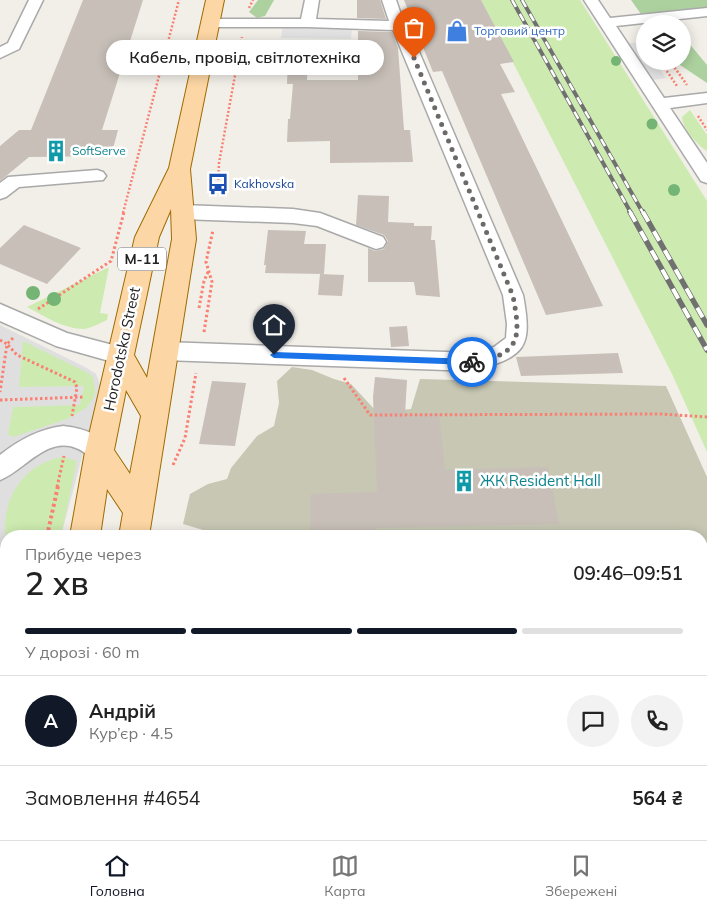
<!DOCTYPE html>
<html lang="uk">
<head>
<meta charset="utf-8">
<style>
	:root { --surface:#fff; --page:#f2f2f2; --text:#222; --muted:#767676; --line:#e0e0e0; --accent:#111827 }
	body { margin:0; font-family:Mulish,sans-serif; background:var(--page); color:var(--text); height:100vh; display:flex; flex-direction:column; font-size:19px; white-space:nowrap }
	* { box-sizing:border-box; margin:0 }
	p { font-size:16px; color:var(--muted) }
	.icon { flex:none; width:28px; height:28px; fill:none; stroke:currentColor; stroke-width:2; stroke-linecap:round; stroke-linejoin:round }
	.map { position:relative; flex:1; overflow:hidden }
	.sheet { position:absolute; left:0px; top:530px; width:708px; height:310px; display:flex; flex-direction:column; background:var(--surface); border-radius:20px 20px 0 0; box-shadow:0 2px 12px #0003 }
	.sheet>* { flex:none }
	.controls { position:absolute; left:636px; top:15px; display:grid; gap:10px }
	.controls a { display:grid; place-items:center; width:55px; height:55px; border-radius:50%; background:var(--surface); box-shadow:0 2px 12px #0003; font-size:25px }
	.pin { position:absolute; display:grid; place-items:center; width:42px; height:42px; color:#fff; margin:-51px -21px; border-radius:50% 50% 50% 0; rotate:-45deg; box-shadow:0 0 5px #0007 }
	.pin .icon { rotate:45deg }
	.courier { position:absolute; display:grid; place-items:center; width:50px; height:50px; margin:-25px; border:4px solid #1a73e8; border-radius:50%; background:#fff; color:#222; box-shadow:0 1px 6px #0007 }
	.bubble { position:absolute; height:35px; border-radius:18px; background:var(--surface); box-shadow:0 2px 12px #0003; font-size:16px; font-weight:600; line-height:35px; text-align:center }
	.overview em { font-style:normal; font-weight:600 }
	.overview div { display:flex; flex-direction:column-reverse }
	.overview { display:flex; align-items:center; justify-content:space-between; height:85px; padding:0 25px }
	h1 { font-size:32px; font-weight:600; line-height:38px }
	.bar { display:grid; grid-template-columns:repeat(4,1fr); gap:8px 5px; align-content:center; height:60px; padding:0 25px }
	.bar i { height:6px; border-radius:4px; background:var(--line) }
	.bar .active { background:var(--accent) }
	.bar p { grid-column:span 4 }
	.line { display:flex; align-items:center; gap:12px; padding:0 25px; border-top:1px solid var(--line) }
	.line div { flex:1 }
	.round { display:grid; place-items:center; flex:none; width:52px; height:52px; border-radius:26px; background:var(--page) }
	.menu { display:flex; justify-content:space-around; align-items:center; height:70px; border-top:1px solid var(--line); background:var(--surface); font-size:14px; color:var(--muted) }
	.menu a { display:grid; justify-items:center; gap:2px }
	.menu .active { color:var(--accent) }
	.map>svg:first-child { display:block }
	.residential { fill:#e0dfdf }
	.construction { fill:#c7c7b4 }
	.grass { fill:#cdebb0 }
	.forest { fill:#add19e }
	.parking { fill:#e2e2e2 }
	.building { fill:#c7bfb8 }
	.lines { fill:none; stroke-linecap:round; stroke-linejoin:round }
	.minor-casing { stroke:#a9a9a9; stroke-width:3 }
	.major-casing { stroke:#a06b00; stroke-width:2 }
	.path-far2 { stroke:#fa8072; stroke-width:2.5; stroke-dasharray:2 2; stroke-linecap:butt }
	.path-far1 { stroke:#fa8072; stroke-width:3; stroke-dasharray:2.5 2.5; stroke-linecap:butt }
	.path { stroke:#fa8072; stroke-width:4; stroke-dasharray:3 3; stroke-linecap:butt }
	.minor { fill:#fff; fill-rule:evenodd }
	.major { fill:#fcd6a4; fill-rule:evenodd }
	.rail-far1-casing { stroke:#707070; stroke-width:4 }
	.rail-casing { stroke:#707070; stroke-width:5.5 }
	.rail-far1 { stroke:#fff; stroke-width:2.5; stroke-dasharray:8; stroke-linecap:butt }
	.rail { stroke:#fff; stroke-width:4; stroke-dasharray:11; stroke-linecap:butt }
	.tree { fill:#74b475 }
	.route { fill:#1a73e8 }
	.done { stroke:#6b6a68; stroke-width:5; stroke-dasharray:0 9 }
	.labels { text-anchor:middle; stroke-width:5; stroke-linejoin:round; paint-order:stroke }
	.far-shop-label { font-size:12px; fill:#366cbe; stroke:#fff; text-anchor:start }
	.far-culture-label { font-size:12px; fill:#0d838f; stroke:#fff; text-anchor:start }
	.far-transit-label { font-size:12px; fill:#164399; stroke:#fff; text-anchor:start }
	.shield { fill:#fff; stroke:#646464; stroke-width:1 }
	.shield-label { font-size:14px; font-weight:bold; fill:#222 }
	.street-label { font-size:15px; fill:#222; stroke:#fff }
	.culture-label { font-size:15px; fill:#0d838f; stroke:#fff; text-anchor:start }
</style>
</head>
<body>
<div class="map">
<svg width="707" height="840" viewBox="0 0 707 840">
	<rect width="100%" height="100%" fill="#f2efe9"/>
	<path class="residential" d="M 0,325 L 85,367 L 96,374 L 100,385 L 99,393 L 61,536 L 6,536 L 6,820 L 3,840 L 0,840 Z"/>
	<path class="construction" d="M 292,367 L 312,370 L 334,379 L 351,384 L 377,412 L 411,409 L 420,379 L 666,386 L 707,477 L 707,692 L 701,693 L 701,536 L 235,536 L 232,530 L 203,530 L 183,524 L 190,494 L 208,484 L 227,479 L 231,468 L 257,436 L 274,426 L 279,403 L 277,381 Z"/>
	<path class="grass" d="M 481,0 L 580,0 L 707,201 L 707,452 L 672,374 Z
		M 690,110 L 707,135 L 707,151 C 697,145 683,129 682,117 Z
		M 109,267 L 100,313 L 108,314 L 107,320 C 100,323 92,328 84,329 C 64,329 44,316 27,307 Z
		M 23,341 L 88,373 L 93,377 L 95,390 L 94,397 L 86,408 L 67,419 L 13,437 L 8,434 L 13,407 L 80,405 L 84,386 L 19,387 Z
		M 63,457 L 77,461 L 61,536 L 6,536 L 6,538 C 0,498 26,462 63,457 Z
		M 344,834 L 470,834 L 471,840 L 344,840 Z"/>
	<path class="forest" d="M 258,0 L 274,0 L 265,16 L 257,18 L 249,12 Z
		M 631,0 L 707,0 L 707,10 L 680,17 L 674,23 L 661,24 L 652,22 L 643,17 Z
		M 683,36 L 707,65 L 707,83 L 677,63 L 682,61 Z"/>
	<path class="parking" d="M 283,25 L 352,26 L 351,39 L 281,38 Z
		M 641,42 L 645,48 L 645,61 L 654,61 L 666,78 L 652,80 L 629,43 Z"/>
	<path class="building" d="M 83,0 L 143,0 L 102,130 L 118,130 L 111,156 L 29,157 L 0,181 L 0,146 L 19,130 L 31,130 Z
		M 357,0 L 380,0 L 386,19 L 357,18 Z
		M 404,0 L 481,0 L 514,62 L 500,64 L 515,92 L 501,94 L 603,306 L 546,315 L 442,71 L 433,72 Z
		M 358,31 L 392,32 L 398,48 L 404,130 L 410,130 L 413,162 L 330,163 L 330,141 L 287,142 L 288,119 L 290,119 L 293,84 L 287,84 L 288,57 L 308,57 L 307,80 L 358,80 Z
		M 261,48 L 279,49 L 276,70 L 258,69 Z
		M 358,195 L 389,196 L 388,222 L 414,223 L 414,226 L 432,226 L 431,240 L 435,240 L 440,297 L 416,295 L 414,282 L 368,282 L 368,248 L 375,251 L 384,249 L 388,241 L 384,235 L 356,225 Z
		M 24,225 L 81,248 L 47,284 L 0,264 L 0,248 Z
		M 268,230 L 306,231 L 304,244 L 326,244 L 324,274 L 265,273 L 266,265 L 264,265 Z
		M 320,274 L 344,275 L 342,296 L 318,295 Z
		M 407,326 L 409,346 L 391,347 L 389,327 Z
		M 618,353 L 623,373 L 521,376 L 516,357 Z
		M 375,377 L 407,380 L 405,415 L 439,414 L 445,470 L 548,467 L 559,524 L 376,528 L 376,536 L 310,536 L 311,494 L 377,492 L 373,397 Z
		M 212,381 L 246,383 L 235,446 L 199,444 Z"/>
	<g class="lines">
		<g class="minor-casing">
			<path id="minor" d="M 29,0 L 43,0 L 19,49 L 0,58 L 0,47 L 8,43 Z
				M 305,0 L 319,0 L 316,19 L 389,21 L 382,0 L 396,0 L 405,26 L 414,40 L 523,295 C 533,349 525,356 474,371 L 164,360 L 157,357 L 153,351 L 157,345 L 164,342 L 474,353 L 494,347 L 506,338 L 507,324 L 503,295 L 393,30 L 308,27 L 212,27 L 207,26 L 205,23 L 207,20 L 212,19 L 301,19 Z
				M 584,0 L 598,0 L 610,18 L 707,8 L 707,16 L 616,26 L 664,98 L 707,93 L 707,103 L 670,108 L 707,163 L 707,183 L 701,181 Z
				M 97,170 L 103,172 L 106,176 L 103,180 L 19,187 L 6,197 L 0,199 L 0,183 L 8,177 Z
				M 182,205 L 293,209 L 320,213 L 383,237 L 386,242 L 383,247 L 376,249 L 317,226 L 293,223 L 182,219 L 175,217 L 173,212 L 175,207 Z
				M 0,304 L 67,333 L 128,349 L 131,355 L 128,361 L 120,364 L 56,346 L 0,321 Z
				M 63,426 C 82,428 102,434 111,452 L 107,459 L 99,462 C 90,459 85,451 76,448 C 46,436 24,471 0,480 L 0,455 C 19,440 39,429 63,426 Z
				M 0,556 L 6,558 L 6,584 L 0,582 Z
				M 305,834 L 335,834 L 335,840 L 305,840 Z
				M 480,834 L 510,834 L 512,840 L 482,840 Z"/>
		</g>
		<g class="major-casing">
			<path id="major" d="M 206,0 L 224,0 L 190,169 L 196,239 L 149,536 L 119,536 L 123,513 L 107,489 L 100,536 L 70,536 L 85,452 L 135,237 L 169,168 ZM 171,209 L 172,239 L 147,378 L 134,355 L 159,237 ZM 126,390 L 141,416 L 130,474 L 114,450 Z
				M 18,834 L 56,834 L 55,840 L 17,840 Z
				M 67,834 L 105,834 L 104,840 L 66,840 Z"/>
		</g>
		<path class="path-far2" d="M 249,8 L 253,0
			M 660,61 L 677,86
			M 670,61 L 687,85
			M 698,116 L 707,130
			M 218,184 L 219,163 L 242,37
			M 123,213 L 179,0"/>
		<path class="path-far1" d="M 199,308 L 204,281 L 208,272
			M 38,309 L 111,261 L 124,212
			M 204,332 L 212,282 L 206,262 L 213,230
			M 13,338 L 7,344 L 17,355 L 75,382 L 77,388 L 72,416
			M 0,340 L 7,344 L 0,392
			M 344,378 L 370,415 L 661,414 L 707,417
			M 0,400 L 84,397
			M 173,465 L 185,438 L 196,373
			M 57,487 L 64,456"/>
		<path class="path" d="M 47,536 L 58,486
			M 0,697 L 6,686
			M 0,704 L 6,708"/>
		<use href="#minor" class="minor"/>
		<use href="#major" class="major"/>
		<g class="rail-far1-casing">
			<path id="rail-far1" d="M 512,0 L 631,213
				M 522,0 L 643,213"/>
		</g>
		<g class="rail-casing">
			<path id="rail" d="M 630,212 L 707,350
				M 643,212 L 707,325"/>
		</g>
		<use href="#rail-far1" class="rail-far1"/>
		<use href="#rail" class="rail"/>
	</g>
	<g class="tree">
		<circle cx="616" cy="61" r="5"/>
		<circle cx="652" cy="124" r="5.5"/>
		<circle cx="674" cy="190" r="6"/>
		<circle cx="33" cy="293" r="7"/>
		<circle cx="54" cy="299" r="7"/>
	</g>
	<path class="route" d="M 274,352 L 472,359 L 476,362 L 472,365 L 274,358 L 270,355 Z"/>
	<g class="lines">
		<path class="done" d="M 414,58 L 513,296 C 521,338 521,355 472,362"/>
	</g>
	<defs>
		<g id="shop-bare" transform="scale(1.725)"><path d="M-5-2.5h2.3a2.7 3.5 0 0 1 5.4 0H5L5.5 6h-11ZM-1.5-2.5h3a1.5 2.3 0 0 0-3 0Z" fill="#3f7fe0" stroke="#fff" stroke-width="2.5" paint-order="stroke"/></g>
		<g id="building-bare" transform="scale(1.725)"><path d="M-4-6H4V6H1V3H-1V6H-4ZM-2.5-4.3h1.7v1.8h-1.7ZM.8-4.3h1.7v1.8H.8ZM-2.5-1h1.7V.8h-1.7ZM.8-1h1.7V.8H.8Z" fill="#0f9aa8" stroke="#fff" stroke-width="2.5" paint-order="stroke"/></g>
		<g id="bus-bare" transform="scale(1.725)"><path d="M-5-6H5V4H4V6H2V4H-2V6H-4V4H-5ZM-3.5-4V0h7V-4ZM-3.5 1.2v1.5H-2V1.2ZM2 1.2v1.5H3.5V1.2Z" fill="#1a4fb4" stroke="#fff" stroke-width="2.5" paint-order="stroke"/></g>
	</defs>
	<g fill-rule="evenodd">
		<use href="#shop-bare" x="457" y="31"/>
		<use href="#building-bare" x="56" y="151"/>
		<use href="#bus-bare" x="218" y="184"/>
		<use href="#building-bare" x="464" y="481"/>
	</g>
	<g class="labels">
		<g class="far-shop-label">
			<text x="474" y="35">Торговий центр</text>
		</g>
		<g class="far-culture-label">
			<text x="72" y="155">SoftServe</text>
		</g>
		<g class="far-transit-label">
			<text x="234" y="188">Kakhovska</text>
		</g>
		<rect class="shield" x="118" y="247.5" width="48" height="23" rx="4"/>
		<g class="shield-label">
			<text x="142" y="264">М-11</text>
		</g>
		<g class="street-label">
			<text transform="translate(122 349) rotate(-78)" y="5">Horodotska Street</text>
		</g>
		<g class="culture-label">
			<text x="480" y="486">ЖК Resident Hall</text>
		</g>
	</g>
</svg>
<div class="controls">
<a><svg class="icon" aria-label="layers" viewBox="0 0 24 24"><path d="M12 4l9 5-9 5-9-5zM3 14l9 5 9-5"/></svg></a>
</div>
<div class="pin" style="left:414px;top:58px;background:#ea580c"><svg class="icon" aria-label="bag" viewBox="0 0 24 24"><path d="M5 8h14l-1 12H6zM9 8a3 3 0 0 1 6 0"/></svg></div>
<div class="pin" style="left:274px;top:355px;background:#1f2937"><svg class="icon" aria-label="home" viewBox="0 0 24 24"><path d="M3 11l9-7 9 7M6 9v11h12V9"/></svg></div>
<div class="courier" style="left:472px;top:362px"><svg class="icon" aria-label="bike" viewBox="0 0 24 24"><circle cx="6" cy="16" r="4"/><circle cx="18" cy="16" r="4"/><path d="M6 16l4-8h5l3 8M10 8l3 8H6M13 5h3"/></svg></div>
<div class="bubble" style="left:106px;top:40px;width:278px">Кабель, провід, світлотехніка</div>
<section class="sheet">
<div class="overview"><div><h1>2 хв</h1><p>Прибуде через</p></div><em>09:46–09:51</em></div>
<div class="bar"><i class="active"></i><i class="active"></i><i class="active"></i><i></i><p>У дорозі · 60 m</p></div>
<div class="line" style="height:90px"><b class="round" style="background:var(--accent);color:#fff">А</b><div><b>Андрій</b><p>Кур’єр · 4.5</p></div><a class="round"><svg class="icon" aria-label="chat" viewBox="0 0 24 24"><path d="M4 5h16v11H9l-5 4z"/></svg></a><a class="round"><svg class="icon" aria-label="phone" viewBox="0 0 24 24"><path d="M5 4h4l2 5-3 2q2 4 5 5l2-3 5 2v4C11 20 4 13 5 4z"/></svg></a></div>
<div class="line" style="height:65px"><div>Замовлення #4654</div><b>564 ₴</b></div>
</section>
</div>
<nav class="menu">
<a class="active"><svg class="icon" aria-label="home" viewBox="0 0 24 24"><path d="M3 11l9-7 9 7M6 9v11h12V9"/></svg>Головна</a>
<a><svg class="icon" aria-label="map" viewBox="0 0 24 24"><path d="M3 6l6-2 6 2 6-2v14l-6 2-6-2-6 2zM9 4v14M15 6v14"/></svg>Карта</a>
<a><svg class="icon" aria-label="saved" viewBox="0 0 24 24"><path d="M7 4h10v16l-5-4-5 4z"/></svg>Збережені</a>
</nav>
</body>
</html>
